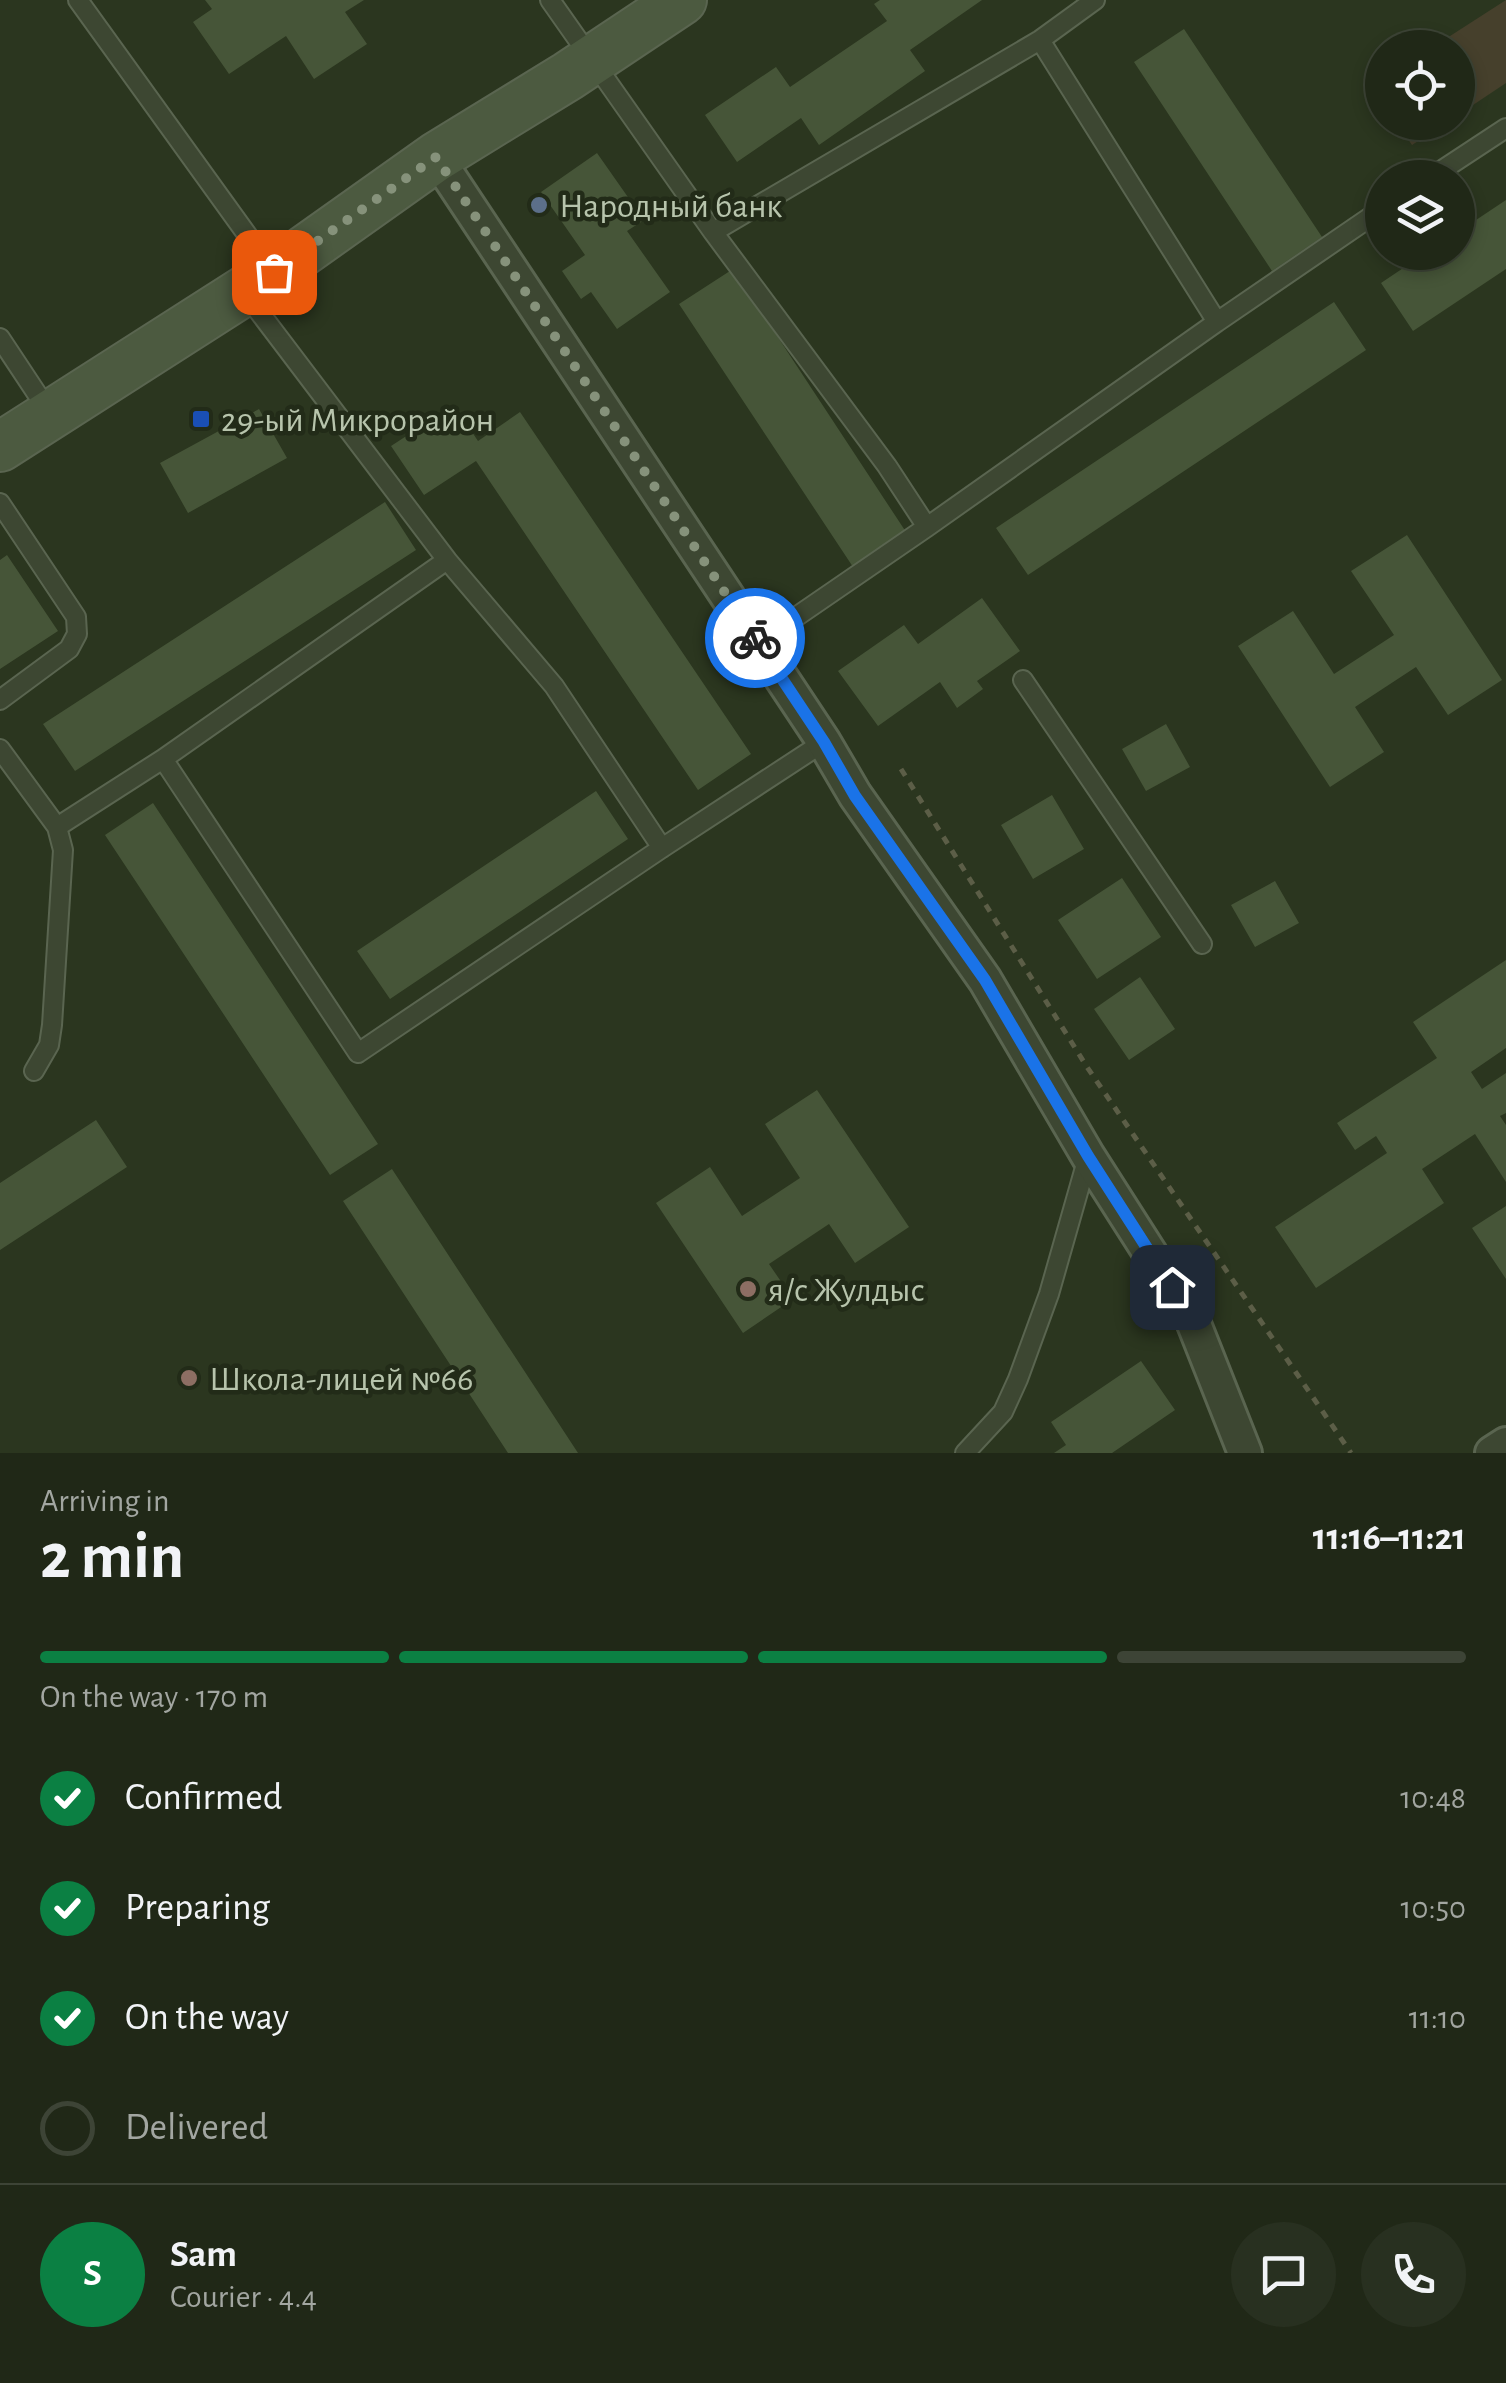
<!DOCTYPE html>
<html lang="en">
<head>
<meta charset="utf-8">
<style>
	:root { --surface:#202817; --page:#283020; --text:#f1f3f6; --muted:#a2a6a1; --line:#3d4436; --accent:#0b8043 }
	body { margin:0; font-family:"Alegreya Sans",sans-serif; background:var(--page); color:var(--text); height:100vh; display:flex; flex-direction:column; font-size:38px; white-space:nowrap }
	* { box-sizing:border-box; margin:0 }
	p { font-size:32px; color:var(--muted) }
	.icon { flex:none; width:55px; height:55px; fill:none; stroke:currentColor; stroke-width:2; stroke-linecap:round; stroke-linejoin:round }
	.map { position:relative; height:1453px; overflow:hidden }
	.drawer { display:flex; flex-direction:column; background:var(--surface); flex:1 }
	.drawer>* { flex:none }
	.controls { position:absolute; left:1365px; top:30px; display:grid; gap:20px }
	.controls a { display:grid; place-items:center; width:110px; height:110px; border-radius:50%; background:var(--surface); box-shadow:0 5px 15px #0003,0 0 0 2px var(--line); font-size:50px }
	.pin { position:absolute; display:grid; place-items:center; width:85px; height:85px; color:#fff; margin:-42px; border-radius:20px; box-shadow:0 5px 15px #0006 }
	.courier { position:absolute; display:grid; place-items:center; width:100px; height:100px; margin:-50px; border:8px solid #1a73e8; border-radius:50%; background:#fff; color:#222; box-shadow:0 2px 12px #0007 }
	.overview em { font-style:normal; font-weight:700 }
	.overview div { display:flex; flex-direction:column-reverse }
	.overview { display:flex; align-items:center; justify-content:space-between; height:170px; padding:0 40px }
	h1 { font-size:65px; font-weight:700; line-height:75px }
	.bar { display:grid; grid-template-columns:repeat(4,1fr); gap:15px 10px; align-content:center; height:120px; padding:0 40px }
	.bar i { height:12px; border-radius:8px; background:var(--line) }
	.bar .active { background:var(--accent) }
	.bar p { grid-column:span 4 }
	.line { display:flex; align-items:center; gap:25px; padding:0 40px; border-top:2px solid var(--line) }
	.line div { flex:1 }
	.round { display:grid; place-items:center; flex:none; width:105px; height:105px; border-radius:52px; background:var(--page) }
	ol { padding:0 40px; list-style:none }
	li { display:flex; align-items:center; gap:30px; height:110px }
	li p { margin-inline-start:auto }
	li .icon { padding:10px; border-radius:50%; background:var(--accent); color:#fff; stroke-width:4 }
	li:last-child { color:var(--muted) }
	li i { width:55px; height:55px; border:5px solid var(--line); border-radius:50% }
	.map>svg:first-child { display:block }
	.green { fill:#46402c }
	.building { fill:#465538 }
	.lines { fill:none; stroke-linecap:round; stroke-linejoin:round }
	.service-casing { stroke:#5a6550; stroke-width:22 }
	.minor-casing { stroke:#5a6550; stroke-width:38 }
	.secondary-casing { stroke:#5a6550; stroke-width:52 }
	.path { stroke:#5c5e47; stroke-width:5; stroke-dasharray:8 8; stroke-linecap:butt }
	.service { stroke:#3d4732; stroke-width:18 }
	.minor { stroke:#3d4732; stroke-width:32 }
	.secondary { stroke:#4c5a40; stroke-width:48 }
	.done { stroke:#86927b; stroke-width:10; stroke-dasharray:0 18 }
	.route { stroke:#1a73e8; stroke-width:12 }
	.service-dot { fill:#5c6f8a; stroke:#222b18; stroke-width:4 }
	.transit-dot { fill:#1a4fb4; stroke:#222b18; stroke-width:4 }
	.education-dot { fill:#8d6e63; stroke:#222b18; stroke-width:4 }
	.labels { text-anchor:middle; stroke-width:9; stroke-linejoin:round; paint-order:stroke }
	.poi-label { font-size:35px; fill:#b7c4ac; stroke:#222b18; text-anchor:start }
</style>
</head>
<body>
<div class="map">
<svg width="1506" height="1453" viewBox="0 0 1506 1453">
	<rect width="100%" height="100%" fill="#2b361f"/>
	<path class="green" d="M 1506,0 L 1506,83 L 1458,115 L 1458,48 L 1433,47 Z
		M 1397,123 L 1446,123 L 1412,145 Z"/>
	<path class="building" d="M 205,0 L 364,0 L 345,12 L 367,44 L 314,79 L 286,36 L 229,74 L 193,22 L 212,9 Z
		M 880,0 L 982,0 L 910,50 L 925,71 L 819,145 L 801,118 L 737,162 L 705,115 L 776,67 L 790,87 L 887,21 L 874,4 Z
		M 1184,29 L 1322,237 L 1272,271 L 1134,62 Z
		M 597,153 L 644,220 L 627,231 L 670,292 L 617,329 L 591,292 L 581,299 L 562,271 L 585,255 L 541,192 Z
		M 1506,200 L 1506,269 L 1413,331 L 1381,283 L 1427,252 L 1458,252 L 1458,232 Z
		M 733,269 L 906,532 L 853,567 L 679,304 Z
		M 1334,302 L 1366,350 L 1028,575 L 996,528 Z
		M 454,405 L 478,441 L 520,412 L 751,754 L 698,790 L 476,461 L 424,495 L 391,446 Z
		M 259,409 L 287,458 L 188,513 L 160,463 Z
		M 385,502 L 416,550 L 75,771 L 43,724 Z
		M 1407,535 L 1502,680 L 1448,715 L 1416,667 L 1355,707 L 1384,752 L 1330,787 L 1238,646 L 1293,611 L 1334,674 L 1394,635 L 1351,571 Z
		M 7,555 L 58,631 L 0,669 L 0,560 Z
		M 982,598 L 1020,651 L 977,681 L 983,689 L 957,708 L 940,682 L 878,726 L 838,671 L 904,625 L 918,644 Z
		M 1166,724 L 1190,767 L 1146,791 L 1122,749 Z
		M 596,791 L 628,839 L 390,999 L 357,951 Z
		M 1052,795 L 1084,849 L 1033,879 L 1001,825 Z
		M 153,803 L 378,1144 L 330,1175 L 105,835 Z
		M 1122,878 L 1161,937 L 1097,979 L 1058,920 Z
		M 1275,881 L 1299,923 L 1255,947 L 1231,905 Z
		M 1506,960 L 1506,1048 L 1471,1072 L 1482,1089 L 1506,1073 L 1506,1113 L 1500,1116 L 1506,1125 L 1506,1182 L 1475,1134 L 1422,1169 L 1444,1203 L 1316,1288 L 1275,1227 L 1387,1153 L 1376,1136 L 1355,1150 L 1337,1123 L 1437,1058 L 1413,1022 Z
		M 1140,977 L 1175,1029 L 1129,1060 L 1094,1009 Z
		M 817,1090 L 909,1227 L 855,1263 L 829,1224 L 769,1264 L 793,1299 L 743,1333 L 656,1203 L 710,1167 L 742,1216 L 800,1178 L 765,1124 Z
		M 96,1120 L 127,1167 L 0,1250 L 0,1183 Z
		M 392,1169 L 578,1453 L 508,1453 L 343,1201 Z
		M 1506,1206 L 1506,1279 L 1472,1228 Z
		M 1141,1361 L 1175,1410 L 1112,1453 L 1054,1453 L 1066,1445 L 1051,1422 Z"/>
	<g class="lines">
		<g class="service-casing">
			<path id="service" d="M 78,0 L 274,272
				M 550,0 L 713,232 L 887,466 L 927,527
				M 1430,178 L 1506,128
				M 713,232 L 1040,40 L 1095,0
				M 244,292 L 447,560
				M 1217,322 L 1382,209
				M 0,338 L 51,415
				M 0,503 L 76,617 L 77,634 L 69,649 L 0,700
				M 758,643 L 927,527 L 1217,322 L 1040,40
				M 1023,680 L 1202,944
				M 0,749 L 57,827 L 63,850 L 52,1025 L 49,1045 L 34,1071
				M 57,827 L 163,759
				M 662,848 L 554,686 L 447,560 L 163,759 L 358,1053 L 662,848 L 824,742
				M 965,1453 L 1003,1412 L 1018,1379 L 1049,1294 L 1088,1157"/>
		</g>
		<g class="minor-casing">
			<path id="minor" d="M 436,157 L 824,742 L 855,795 L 985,980 L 1088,1156 L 1192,1319 L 1245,1453
				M 1492,1453 L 1506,1444"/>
		</g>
		<g class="secondary-casing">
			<path id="secondary" d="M 0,447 L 274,272 L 436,157 L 568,76 L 682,0"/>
		</g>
		<path class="path" d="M 901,769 L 1087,1067 L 1351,1453"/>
		<use href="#service" class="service"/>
		<use href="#minor" class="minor"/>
		<use href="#secondary" class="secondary"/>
	</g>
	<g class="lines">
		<path class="done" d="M 274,272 L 436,157 L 755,638"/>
		<path class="route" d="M 755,638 L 824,742 L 855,796 L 985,980 L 1088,1156 L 1172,1287"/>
	</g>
	<circle class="service-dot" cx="539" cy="205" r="10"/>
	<rect class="transit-dot" x="191" y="409" width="20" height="20" rx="5"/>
	<g class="education-dot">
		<circle cx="748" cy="1289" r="10"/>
		<circle cx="189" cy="1378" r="10"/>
	</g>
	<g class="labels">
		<g class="poi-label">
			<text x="559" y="217">Народный банк</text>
			<text x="221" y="431">29-ый Микрорайон</text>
			<text x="768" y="1301">я/c Жулдыс</text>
			<text x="209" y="1390">Школа-лицей №66</text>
		</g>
	</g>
</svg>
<div class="controls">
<a><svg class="icon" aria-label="locate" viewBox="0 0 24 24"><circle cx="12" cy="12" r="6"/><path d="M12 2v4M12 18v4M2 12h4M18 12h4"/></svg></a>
<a><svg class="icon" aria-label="layers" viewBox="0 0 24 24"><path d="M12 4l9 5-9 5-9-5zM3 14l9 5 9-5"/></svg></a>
</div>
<div class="pin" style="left:274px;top:272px;background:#ea580c"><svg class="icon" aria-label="bag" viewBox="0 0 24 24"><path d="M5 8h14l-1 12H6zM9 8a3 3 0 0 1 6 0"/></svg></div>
<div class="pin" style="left:1172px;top:1287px;background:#1f2937"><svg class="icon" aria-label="home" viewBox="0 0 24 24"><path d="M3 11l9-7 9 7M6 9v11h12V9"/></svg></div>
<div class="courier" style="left:755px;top:638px"><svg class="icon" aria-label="bike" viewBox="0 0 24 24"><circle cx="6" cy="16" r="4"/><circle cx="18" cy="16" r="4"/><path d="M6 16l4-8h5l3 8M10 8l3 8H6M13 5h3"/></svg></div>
</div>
<section class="drawer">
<div class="overview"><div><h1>2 min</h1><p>Arriving in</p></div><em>11:16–11:21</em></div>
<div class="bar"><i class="active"></i><i class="active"></i><i class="active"></i><i></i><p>On the way · 170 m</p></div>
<ol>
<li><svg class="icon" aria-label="check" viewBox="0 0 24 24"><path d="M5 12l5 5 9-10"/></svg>Confirmed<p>10:48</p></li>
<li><svg class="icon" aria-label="check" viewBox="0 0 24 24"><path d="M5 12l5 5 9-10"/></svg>Preparing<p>10:50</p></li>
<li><svg class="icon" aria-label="check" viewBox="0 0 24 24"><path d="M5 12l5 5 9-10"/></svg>On the way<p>11:10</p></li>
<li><i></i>Delivered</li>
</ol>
<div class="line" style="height:180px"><b class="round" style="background:var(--accent);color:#fff">S</b><div><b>Sam</b><p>Courier · 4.4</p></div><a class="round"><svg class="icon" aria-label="chat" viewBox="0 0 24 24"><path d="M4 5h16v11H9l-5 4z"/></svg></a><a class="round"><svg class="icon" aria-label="phone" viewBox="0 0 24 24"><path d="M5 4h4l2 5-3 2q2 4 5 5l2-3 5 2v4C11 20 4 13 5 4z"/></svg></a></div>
</section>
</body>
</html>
